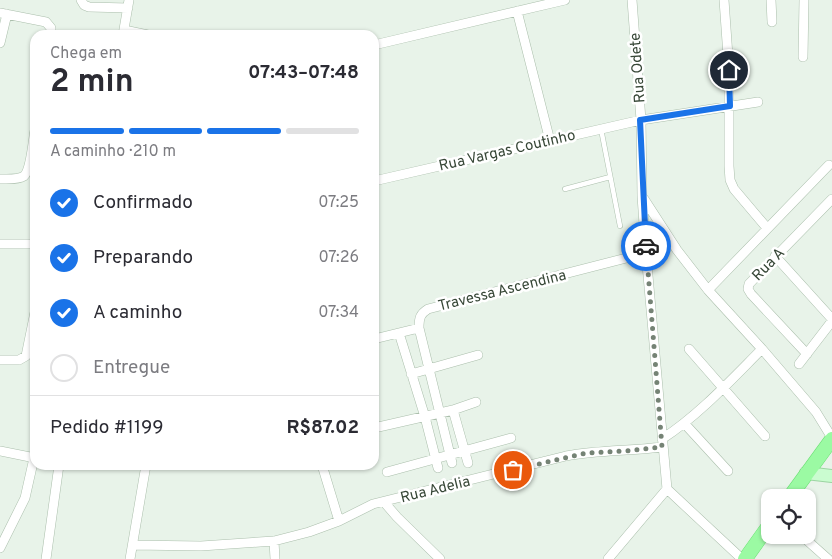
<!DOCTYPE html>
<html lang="pt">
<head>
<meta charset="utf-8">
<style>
	:root { --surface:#fff; --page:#f2f2f3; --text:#2b2b33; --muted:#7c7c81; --line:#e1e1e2; --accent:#1a73e8 }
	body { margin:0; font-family:Overpass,sans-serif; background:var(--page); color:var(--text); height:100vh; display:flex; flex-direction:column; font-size:19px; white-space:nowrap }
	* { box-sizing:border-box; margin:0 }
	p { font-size:16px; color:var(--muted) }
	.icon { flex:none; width:28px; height:28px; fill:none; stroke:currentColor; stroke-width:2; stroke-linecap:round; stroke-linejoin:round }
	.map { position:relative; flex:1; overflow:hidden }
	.drawer { position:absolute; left:30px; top:30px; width:349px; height:440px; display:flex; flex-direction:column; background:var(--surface); border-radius:15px; box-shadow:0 1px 4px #0004 }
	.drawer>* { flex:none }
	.buttons { position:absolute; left:761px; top:489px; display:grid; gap:10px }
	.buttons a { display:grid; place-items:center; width:55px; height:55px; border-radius:10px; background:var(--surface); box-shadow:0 1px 4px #0004; font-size:25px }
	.pin { position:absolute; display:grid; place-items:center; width:42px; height:42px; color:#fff; margin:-21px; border:2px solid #fff; border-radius:50%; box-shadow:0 1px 5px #0007 }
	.courier { position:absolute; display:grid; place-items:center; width:50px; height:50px; margin:-25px; border:4px solid #1a73e8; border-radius:50%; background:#fff; color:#222; box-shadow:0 1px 6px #0007 }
	.headline em { font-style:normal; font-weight:700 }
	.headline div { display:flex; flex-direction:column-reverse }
	.headline { display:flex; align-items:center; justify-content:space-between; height:85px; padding:0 20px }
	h1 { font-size:32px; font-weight:700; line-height:38px }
	.bar { display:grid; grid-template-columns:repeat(4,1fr); gap:8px 5px; align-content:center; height:60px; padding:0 20px }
	.bar i { height:6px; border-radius:4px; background:var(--line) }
	.bar .current { background:var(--accent) }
	.bar p { grid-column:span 4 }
	.line { display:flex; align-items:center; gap:12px; padding:0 20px; border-top:1px solid var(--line) }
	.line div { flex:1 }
	ol { padding:0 20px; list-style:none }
	li { display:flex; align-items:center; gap:15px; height:55px }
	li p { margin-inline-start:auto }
	li .icon { padding:5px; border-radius:50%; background:var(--accent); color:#fff; stroke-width:4 }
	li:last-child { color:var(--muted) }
	li i { width:28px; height:28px; border:2px solid var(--line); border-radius:50% }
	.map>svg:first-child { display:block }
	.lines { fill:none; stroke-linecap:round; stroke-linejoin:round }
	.service-casing { stroke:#abbfac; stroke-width:5.5 }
	.minor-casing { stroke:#abbfac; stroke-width:10 }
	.secondary-casing { stroke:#9cd4a2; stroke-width:14 }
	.primary-casing { stroke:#6bdf74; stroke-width:15 }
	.service { stroke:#fff; stroke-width:4.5 }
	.minor { stroke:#fff; stroke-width:9 }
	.secondary { stroke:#cafcd0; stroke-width:12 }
	.primary { stroke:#9bfaa3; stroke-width:14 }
	.done { stroke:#758375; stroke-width:5; stroke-dasharray:0 9 }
	.route { stroke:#1a73e8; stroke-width:6 }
	.labels { text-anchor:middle; stroke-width:5; stroke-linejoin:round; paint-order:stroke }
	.street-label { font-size:15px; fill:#374737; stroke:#fff }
</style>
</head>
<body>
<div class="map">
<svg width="832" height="559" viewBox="0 0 832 559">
	<rect width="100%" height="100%" fill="#e8f3e9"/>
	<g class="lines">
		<g class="service-casing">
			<path id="service" d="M 601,129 L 620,226
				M 565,189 L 610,177"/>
		</g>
		<g class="minor-casing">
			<path id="minor" d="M 81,0 L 84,5 L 89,7 L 128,8
				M 632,0 L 641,120 L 642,196 L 646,253 L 667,489
				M 724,0 L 729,70 L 729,166 L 730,180 L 734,189 L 767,228
				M 771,0 L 772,22
				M 517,11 L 550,141
				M 0,13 L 46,22 L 51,28 L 51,35
				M 124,30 L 148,35
				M 123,35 L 129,0
				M 0,43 L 7,14
				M 374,45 L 565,0
				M 803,57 L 804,0
				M 0,179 C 7,179 18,180 24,176 C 31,170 33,140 35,130
				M 374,181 L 641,120 L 758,102
				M 644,199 L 677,250 L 708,290 L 762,349 L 816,412 L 832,438
				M 0,244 L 35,244
				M 775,256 L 832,319
				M 708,290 L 829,165
				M 399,333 L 425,417 L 438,468
				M 374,339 L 419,328
				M 689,349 L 765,436
				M 807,354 L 751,294 L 748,289 L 749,284 L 832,199
				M 0,360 L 19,360 L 26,356 L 35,312
				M 799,364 L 832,321
				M 411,374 L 478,355
				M 453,410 L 468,463
				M 684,423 L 728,471
				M 374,428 L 453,410 L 476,402
				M 662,439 C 699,415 731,380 762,349
				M 0,451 L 35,458
				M 452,463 L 419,328 C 419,318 420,314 428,309 L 646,253
				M 322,465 L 339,521
				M 387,472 L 511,438
				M 667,489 L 742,559
				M 384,502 L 397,517 L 440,559
				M 801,535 L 828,559
				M 274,541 L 275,559
				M 133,545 L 201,546 L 274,541 L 309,532 L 339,521 L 373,504 L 566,456 C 598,450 630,451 662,447
				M 0,548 L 25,498 L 34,458
				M 46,559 L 59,465
				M 130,559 L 146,465
				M 608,559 L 667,489"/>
		</g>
		<g class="secondary-casing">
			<path id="secondary" d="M 806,473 L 832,476"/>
		</g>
		<g class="primary-casing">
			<path id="primary" d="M 789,498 L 832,439
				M 745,559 L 770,524"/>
		</g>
		<use href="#service" class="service"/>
		<use href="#minor" class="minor"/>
		<use href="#secondary" class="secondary"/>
		<use href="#primary" class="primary"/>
	</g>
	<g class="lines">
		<path class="done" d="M 513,470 L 586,453 L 625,451 L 662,447 L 646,246"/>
		<path class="route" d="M 646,246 L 640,120 L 730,106 L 729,70"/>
	</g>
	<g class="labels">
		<g class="street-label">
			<text transform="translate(637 68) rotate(-94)" y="5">Rua Odete</text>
			<text transform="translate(507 150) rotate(-13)" y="5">Rua Vargas Coutinho</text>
			<text transform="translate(768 264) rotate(-46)" y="5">Rua A</text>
			<text transform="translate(502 290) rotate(-14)" y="5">Travessa Ascendina</text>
			<text transform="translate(435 489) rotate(-14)" y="5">Rua Adelia</text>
		</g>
	</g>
</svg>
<div class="buttons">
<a><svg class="icon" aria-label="locate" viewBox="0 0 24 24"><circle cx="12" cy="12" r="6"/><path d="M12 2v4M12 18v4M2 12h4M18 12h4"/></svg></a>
</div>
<div class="pin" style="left:513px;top:470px;background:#ea580c"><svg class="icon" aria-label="bag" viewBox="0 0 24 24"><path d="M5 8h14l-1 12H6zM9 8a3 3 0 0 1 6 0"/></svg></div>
<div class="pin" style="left:729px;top:70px;background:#1f2937"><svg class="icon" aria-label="home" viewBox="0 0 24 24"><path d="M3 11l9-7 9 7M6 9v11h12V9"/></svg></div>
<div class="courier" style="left:646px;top:246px"><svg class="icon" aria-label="car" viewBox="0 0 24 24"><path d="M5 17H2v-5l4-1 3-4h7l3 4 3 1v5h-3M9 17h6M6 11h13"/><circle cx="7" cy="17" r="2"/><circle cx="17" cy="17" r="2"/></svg></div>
<section class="drawer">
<div class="headline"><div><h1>2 min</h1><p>Chega em</p></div><em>07:43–07:48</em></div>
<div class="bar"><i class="current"></i><i class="current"></i><i class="current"></i><i></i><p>A caminho · 210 m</p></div>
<ol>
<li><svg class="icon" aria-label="check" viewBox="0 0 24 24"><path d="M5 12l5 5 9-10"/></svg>Confirmado<p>07:25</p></li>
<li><svg class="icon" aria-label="check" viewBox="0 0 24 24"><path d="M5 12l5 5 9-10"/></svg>Preparando<p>07:26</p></li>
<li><svg class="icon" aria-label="check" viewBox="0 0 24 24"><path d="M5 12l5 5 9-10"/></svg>A caminho<p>07:34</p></li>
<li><i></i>Entregue</li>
</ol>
<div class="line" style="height:65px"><div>Pedido #1199</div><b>R$87.02</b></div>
</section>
</div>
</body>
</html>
